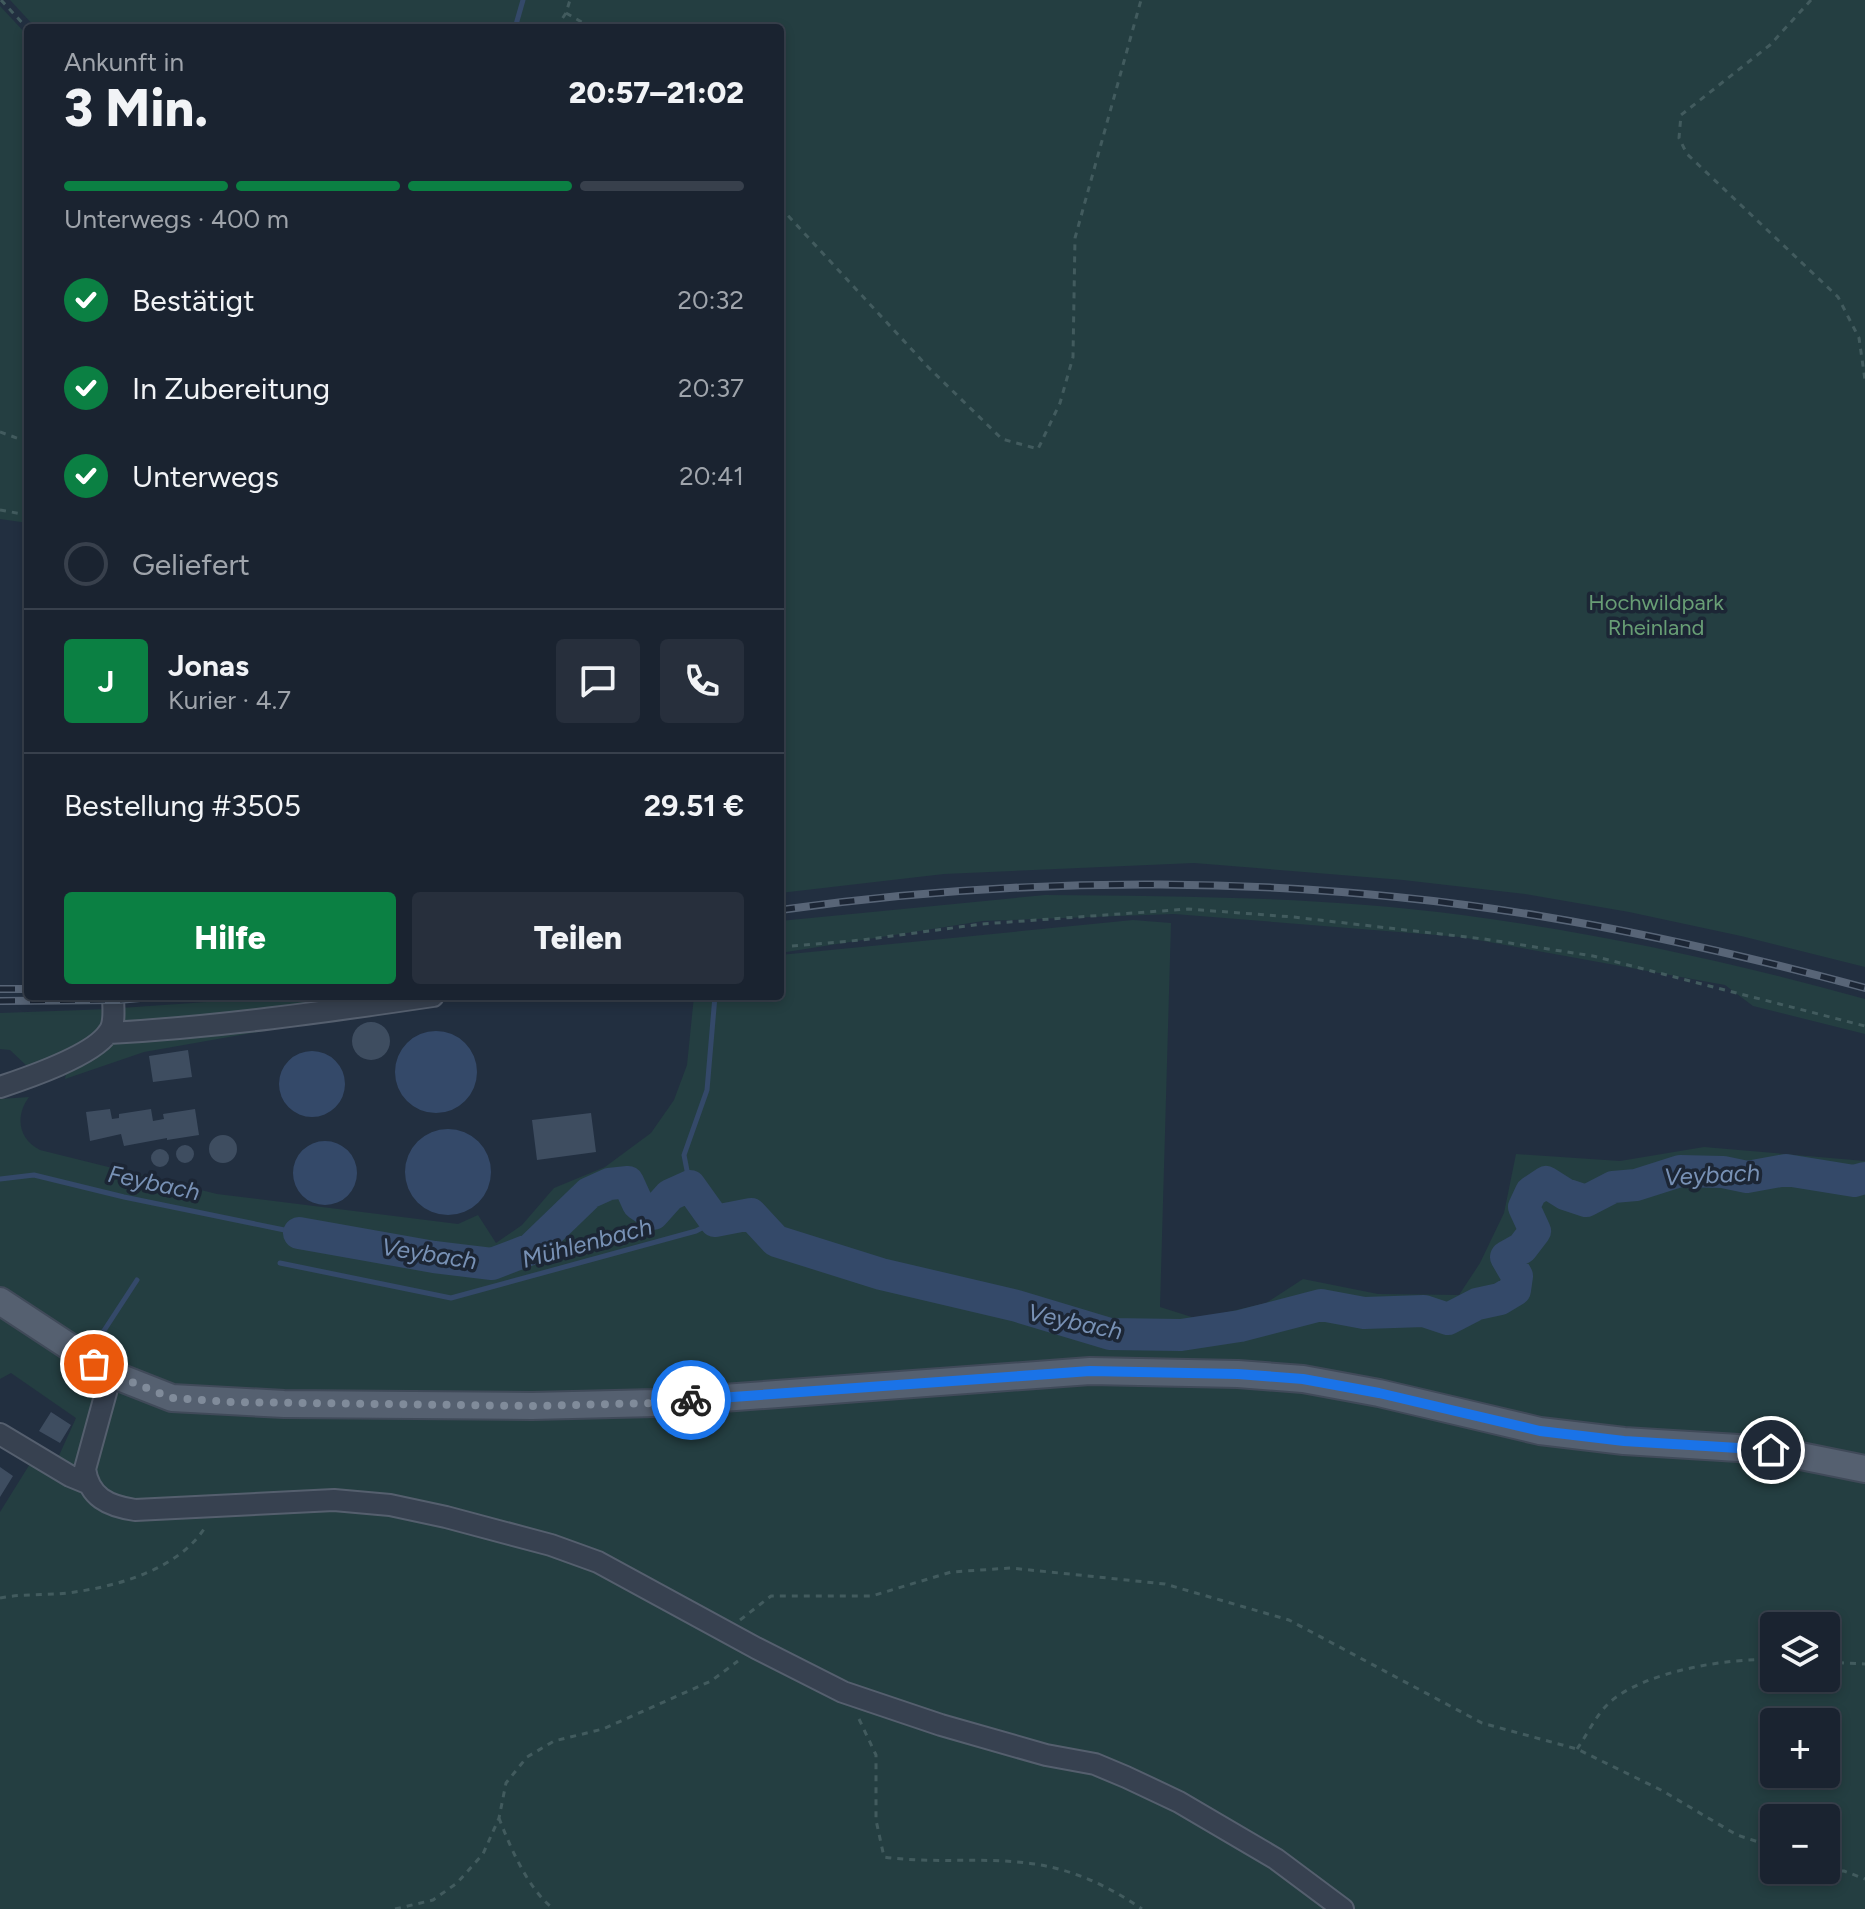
<!DOCTYPE html>
<html lang="de">
<head>
<meta charset="utf-8">
<style>
	:root { --surface:#1a2330; --page:#272f3c; --text:#f1f3f6; --muted:#9fa4ab; --line:#38404c; --accent:#0b8043 }
	body { margin:0; font-family:Figtree,sans-serif; background:var(--page); color:var(--text); height:100vh; display:flex; flex-direction:column; font-size:30px; white-space:nowrap }
	* { box-sizing:border-box; margin:0 }
	p { font-size:26px; color:var(--muted) }
	.icon { flex:none; width:44px; height:44px; fill:none; stroke:currentColor; stroke-width:2; stroke-linecap:round; stroke-linejoin:round }
	.map { position:relative; flex:1; overflow:hidden }
	.side { position:absolute; left:24px; top:24px; width:760px; height:976px; display:flex; flex-direction:column; background:var(--surface); border-radius:8px; box-shadow:0 4px 12px #0003,0 0 0 2px var(--line) }
	.side>* { flex:none }
	.fabs { position:absolute; left:1760px; top:1612px; display:grid; gap:16px }
	.fabs a { display:grid; place-items:center; width:80px; height:80px; border-radius:8px; background:var(--surface); box-shadow:0 4px 12px #0003,0 0 0 2px var(--line); font-size:40px }
	.pin { position:absolute; display:grid; place-items:center; width:68px; height:68px; color:#fff; margin:-34px; border:4px solid #fff; border-radius:50%; box-shadow:0 2px 8px #0007 }
	.courier { position:absolute; display:grid; place-items:center; width:80px; height:80px; margin:-40px; border:6px solid #1a73e8; border-radius:50%; background:#fff; color:#222; box-shadow:0 2px 10px #0007 }
	.head em { font-style:normal; font-weight:800 }
	.head div { display:flex; flex-direction:column-reverse }
	.head { display:flex; align-items:center; justify-content:space-between; height:136px; padding:0 40px }
	h1 { font-size:52px; font-weight:800; line-height:60px }
	.bar { display:grid; grid-template-columns:repeat(4,1fr); gap:12px 8px; align-content:center; height:96px; padding:0 40px }
	.bar i { height:10px; border-radius:6px; background:var(--line) }
	.bar .active { background:var(--accent) }
	.bar p { grid-column:span 4 }
	.line { display:flex; align-items:center; gap:20px; padding:0 40px; border-top:2px solid var(--line) }
	.line div { flex:1 }
	.round { display:grid; place-items:center; flex:none; width:84px; height:84px; border-radius:8px; background:var(--page) }
	ol { padding:0 40px; list-style:none }
	li { display:flex; align-items:center; gap:24px; height:88px }
	li p { margin-inline-start:auto }
	li .icon { padding:8px; border-radius:50%; background:var(--accent); color:#fff; stroke-width:4 }
	li:last-child { color:var(--muted) }
	li i { width:44px; height:44px; border:4px solid var(--line); border-radius:50% }
	.cta { display:flex; gap:16px; margin-top:auto; padding:16px 40px }
	.cta a { flex:1; height:92px; border-radius:8px; background:var(--accent); color:#fff; font-size:32px; font-weight:800; line-height:92px; text-align:center }
	.cta a+a { background:var(--page); color:var(--text) }
	.map>svg:first-child { display:block }
	.green { fill:#243e41; fill-rule:evenodd }
	.water { fill:#344969 }
	.lines { fill:none; stroke-linecap:round; stroke-linejoin:round }
	.stream { stroke:#344969; stroke-width:5 }
	.river { stroke:#344969; stroke-width:32 }
	.building { fill:#3e4d60 }
	.minor-casing { stroke:#555f6e; stroke-width:24 }
	.major-casing { stroke:#404a59; stroke-width:30 }
	.path { stroke:#425b5e; stroke-width:3; stroke-dasharray:6 6; stroke-linecap:butt }
	.minor { stroke:#374150; stroke-width:20 }
	.major { stroke:#556070; stroke-width:26 }
	.rail-casing { stroke:#586577; stroke-width:8 }
	.rail { stroke:#1c2635; stroke-width:5; stroke-dasharray:15; stroke-linecap:butt }
	.done { stroke:#808b9a; stroke-width:8; stroke-dasharray:0 14.4 }
	.route { stroke:#1a73e8; stroke-width:10 }
	.labels { text-anchor:middle; stroke-width:7; stroke-linejoin:round; paint-order:stroke }
	.park-label { font-size:22px; fill:#689e75; stroke:#1c2635 }
	.water-label { font-size:24px; font-style:italic; fill:#7891b5; stroke:#1c2635 }
</style>
</head>
<body>
<div class="map">
<svg width="1865" height="1909" viewBox="0 0 1865 1909">
	<rect width="100%" height="100%" fill="#222f40"/>
	<path class="green" d="M 10,0 L 1865,0 L 1865,967 L 1741,936 L 1629,912 L 1525,894 L 1403,880 L 1194,863 L 944,874 L 780,893 L 780,28 L 36,28 Z
		M 0,6 L 28,36 L 28,523 L 0,519 Z
		M 1045,895 C 1183,896 1324,897 1462,915 C 1599,933 1732,962 1865,999 L 1865,1034 L 1753,1006 L 1725,985 L 1461,937 L 1174,914 L 983,921 L 780,953 L 780,921 Z
		M 1133,920 L 1171,923 L 1160,1307 L 1198,1319 L 1266,1303 L 1303,1279 L 1378,1294 L 1459,1295 L 1480,1263 L 1504,1213 L 1516,1154 L 1620,1161 L 1704,1147 L 1865,1161 L 1865,1909 L 0,1909 L 0,1512 L 33,1459 L 52,1471 L 76,1418 L 11,1373 L 0,1379 L 0,1099 L 29,1097 C 15,1116 18,1139 40,1150 L 217,1194 L 458,1224 L 478,1215 L 496,1243 L 522,1225 L 554,1188 L 605,1167 L 651,1133 L 674,1100 L 687,1065 L 694,996 L 780,996 L 780,955 ZM 1774,1626 L 1826,1626 L 1826,1678 L 1774,1678 ZM 1774,1722 L 1826,1722 L 1826,1774 L 1774,1774 ZM 1774,1818 L 1826,1818 L 1826,1870 L 1774,1870 Z
		M 290,996 L 484,996 L 395,1008 L 144,1052 L 65,1079 L 67,1068 L 121,1008 Z
		M 109,1009 C 107,1046 57,1057 29,1068 L 10,1050 L 0,1049 L 0,1013 Z"/>
	<path class="water" d="M395 1072a41 41 0 1 1 82 0a41 41 0 1 1-82 0Z
		M279 1084a33 33 0 1 1 66 0a33 33 0 1 1-66 0Z
		M405 1172a43 43 0 1 1 86 0a43 43 0 1 1-86 0Z
		M293 1173a32 32 0 1 1 64 0a32 32 0 1 1-64 0Z"/>
	<g class="lines">
		<path class="stream" d="M 515,28 L 523,0
			M 0,1179 L 34,1175 L 124,1197 L 299,1233
			M 690,1186 L 684,1155 L 707,1090 L 715,996
			M 648,1199 L 653,1214
			M 280,1263 L 451,1298 L 696,1231 L 715,1221
			M 92,1349 L 137,1280"/>
		<path class="river" d="M 299,1233 L 434,1257 L 492,1264 L 531,1249 L 589,1193 L 609,1184 L 628,1182 L 638,1204 L 653,1214 L 670,1195 L 690,1186 L 715,1221 L 751,1214 L 776,1241 L 881,1274 L 1017,1306 L 1110,1334 L 1181,1335 L 1240,1326 L 1321,1305 L 1364,1313 L 1424,1311 L 1448,1319 L 1477,1304 L 1500,1299 L 1515,1290 L 1517,1276 L 1506,1257 L 1522,1248 L 1535,1231 L 1524,1207 L 1531,1192 L 1546,1182 L 1565,1194 L 1586,1201 L 1613,1187 L 1636,1185 L 1680,1171 L 1723,1172 L 1747,1177 L 1786,1170 L 1854,1181 L 1865,1178"/>
	</g>
	<path class="building" d="M352 1041a19 19 0 1 1 38 0a19 19 0 1 1-38 0Z
		M 188,1050 L 192,1077 L 153,1082 L 149,1056 Z
		M 110,1109 L 112,1119 L 119,1118 L 119,1114 L 151,1109 L 153,1121 L 164,1119 L 163,1114 L 195,1109 L 199,1135 L 167,1140 L 167,1138 L 124,1146 L 121,1134 L 90,1141 L 86,1112 Z
		M 591,1113 L 596,1152 L 537,1160 L 532,1120 Z
		M209 1149a14 14 0 1 1 28 0a14 14 0 1 1-28 0Z
		M176 1154a9 9 0 1 1 18 0a9 9 0 1 1-18 0Z
		M151 1158a9 9 0 1 1 18 0a9 9 0 1 1-18 0Z
		M 51,1412 L 71,1425 L 60,1443 L 39,1431 Z
		M 0,1467 L 13,1476 L 0,1497 Z"/>
	<g class="lines">
		<g class="minor-casing">
			<path id="minor" d="M 109,1033 C 218,1027 325,1012 433,996
				M 0,1087 C 27,1078 92,1056 108,1033 C 116,1024 113,1008 113,996
				M 111,1374 L 85,1469 C 89,1497 108,1506 135,1510 L 334,1500 L 390,1505 L 446,1517 L 551,1545 L 598,1562 L 756,1648 L 843,1692 L 941,1725 L 1046,1755 L 1095,1764 L 1126,1777 L 1179,1802 L 1276,1859 L 1343,1909
				M 0,1434 L 70,1476 L 87,1483"/>
		</g>
		<g class="major-casing">
			<path id="major" d="M 0,1301 L 111,1374 L 172,1398 L 284,1404 L 532,1406 L 655,1403 L 1090,1371 L 1238,1374 L 1303,1379 L 1379,1393 L 1540,1431 L 1624,1441 L 1771,1450 L 1865,1469"/>
		</g>
		<path class="path" d="M 1,0 L 28,29
			M 1811,0 L 1770,45 L 1681,115 L 1679,138 L 1687,154 L 1838,297 L 1859,338 L 1865,380
			M 566,13 L 592,28
			M 556,28 L 566,13 L 570,0
			M 780,207 L 928,367 L 1002,439 L 1038,449 L 1060,403 L 1073,357 L 1075,238 L 1141,0
			M 0,432 L 28,442
			M 0,510 L 28,515
			M 780,947 L 862,940 L 982,924 L 1188,909 L 1293,917 L 1484,939 L 1593,956 L 1865,1026
			M 0,1598 C 25,1593 50,1596 75,1592 C 122,1585 180,1568 206,1526
			M 740,1620 L 771,1596 L 872,1596 L 951,1572 L 1011,1568 L 1165,1584 L 1289,1620 L 1482,1723 L 1577,1749 L 1661,1790 L 1737,1835 L 1774,1847
			M 1826,1662 L 1865,1664
			M 859,1719 L 876,1755 L 876,1820 L 884,1857 C 932,1864 980,1857 1027,1863 C 1070,1868 1107,1885 1142,1909
			M 1577,1749 C 1587,1735 1596,1715 1609,1703 C 1642,1672 1730,1657 1774,1660
			M 499,1818 C 510,1847 529,1891 554,1909
			M 1817,1870 L 1844,1871 L 1865,1879
			M 395,1909 L 433,1900 L 457,1883 L 483,1854 L 499,1818 L 506,1783 L 527,1757 L 554,1741 L 603,1729 L 711,1681 L 738,1661"/>
		<use href="#minor" class="minor"/>
		<use href="#major" class="major"/>
		<g class="rail-casing">
			<path id="rail" d="M 780,910 C 1030,875 1291,875 1540,916 C 1650,934 1758,959 1865,988
				M 0,989 L 28,989
				M 0,1001 L 119,1000 L 161,996"/>
		</g>
		<use href="#rail" class="rail"/>
	</g>
	<g class="lines">
		<path class="done" d="M 94,1364 L 111,1374 L 172,1398 L 229,1402 L 532,1406 L 655,1403 L 691,1400"/>
		<path class="route" d="M 691,1400 L 1090,1371 L 1238,1374 L 1303,1379 L 1379,1393 L 1540,1431 L 1624,1441 L 1771,1450"/>
	</g>
	<g class="labels">
		<g class="park-label">
			<text x="1656" y="610">Hochwildpark<tspan x="1656" dy="25">Rheinland</tspan></text>
		</g>
		<g class="water-label">
			<text transform="translate(1712 1175) rotate(-3)" y="8">Veybach</text>
			<text transform="translate(154 1183) rotate(12)" y="8">Feybach</text>
			<text transform="translate(587 1243) rotate(-15)" y="8">Mühlenbach</text>
			<text transform="translate(429 1254) rotate(9)" y="8">Veybach</text>
			<text transform="translate(1075 1322) rotate(12)" y="8">Veybach</text>
		</g>
	</g>
</svg>
<div class="fabs">
<a><svg class="icon" aria-label="layers" viewBox="0 0 24 24"><path d="M12 4l9 5-9 5-9-5zM3 14l9 5 9-5"/></svg></a>
<a>+</a>
<a>−</a>
</div>
<div class="pin" style="left:94px;top:1364px;background:#ea580c"><svg class="icon" aria-label="bag" viewBox="0 0 24 24"><path d="M5 8h14l-1 12H6zM9 8a3 3 0 0 1 6 0"/></svg></div>
<div class="pin" style="left:1771px;top:1450px;background:#1f2937"><svg class="icon" aria-label="home" viewBox="0 0 24 24"><path d="M3 11l9-7 9 7M6 9v11h12V9"/></svg></div>
<div class="courier" style="left:691px;top:1400px"><svg class="icon" aria-label="bike" viewBox="0 0 24 24"><circle cx="6" cy="16" r="4"/><circle cx="18" cy="16" r="4"/><path d="M6 16l4-8h5l3 8M10 8l3 8H6M13 5h3"/></svg></div>
<section class="side">
<div class="head"><div><h1>3 Min.</h1><p>Ankunft in</p></div><em>20:57–21:02</em></div>
<div class="bar"><i class="active"></i><i class="active"></i><i class="active"></i><i></i><p>Unterwegs · 400 m</p></div>
<ol>
<li><svg class="icon" aria-label="check" viewBox="0 0 24 24"><path d="M5 12l5 5 9-10"/></svg>Bestätigt<p>20:32</p></li>
<li><svg class="icon" aria-label="check" viewBox="0 0 24 24"><path d="M5 12l5 5 9-10"/></svg>In Zubereitung<p>20:37</p></li>
<li><svg class="icon" aria-label="check" viewBox="0 0 24 24"><path d="M5 12l5 5 9-10"/></svg>Unterwegs<p>20:41</p></li>
<li><i></i>Geliefert</li>
</ol>
<div class="line" style="height:144px"><b class="round" style="background:var(--accent);color:#fff">J</b><div><b>Jonas</b><p>Kurier · 4.7</p></div><a class="round"><svg class="icon" aria-label="chat" viewBox="0 0 24 24"><path d="M4 5h16v11H9l-5 4z"/></svg></a><a class="round"><svg class="icon" aria-label="phone" viewBox="0 0 24 24"><path d="M5 4h4l2 5-3 2q2 4 5 5l2-3 5 2v4C11 20 4 13 5 4z"/></svg></a></div>
<div class="line" style="height:104px"><div>Bestellung #3505</div><b>29.51 €</b></div>
<div class="cta"><a>Hilfe</a><a>Teilen</a></div>
</section>
</div>
</body>
</html>
